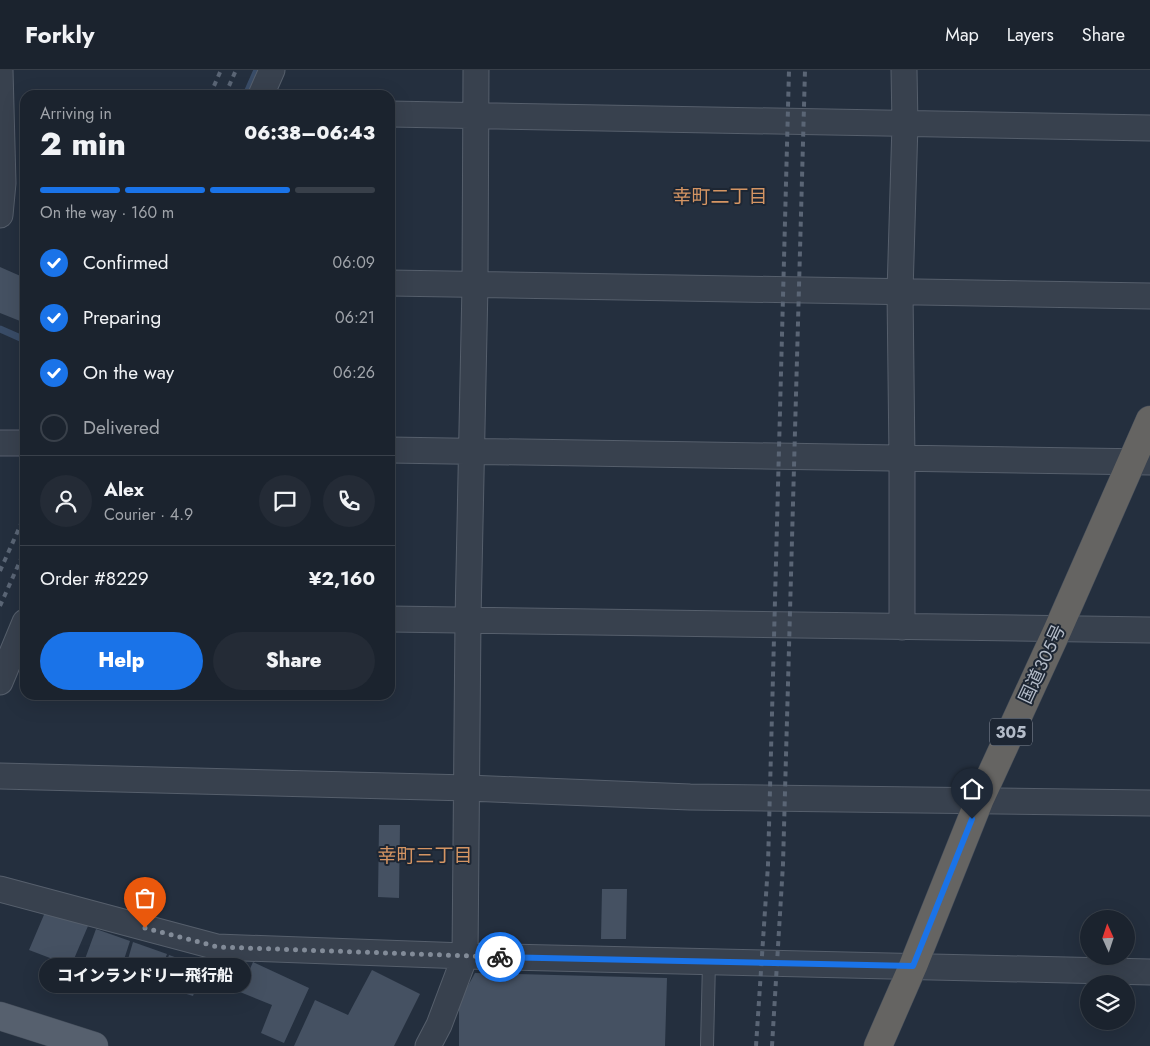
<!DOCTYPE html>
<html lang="en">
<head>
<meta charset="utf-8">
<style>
	:root { --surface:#1b232e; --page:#242b36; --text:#f1f3f6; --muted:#a0a4aa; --line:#39404a; --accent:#1a73e8 }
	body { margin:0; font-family:Jost,"Noto Sans JP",sans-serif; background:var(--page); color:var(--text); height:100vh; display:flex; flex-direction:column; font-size:19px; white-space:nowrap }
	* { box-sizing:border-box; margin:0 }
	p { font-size:16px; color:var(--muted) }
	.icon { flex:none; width:28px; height:28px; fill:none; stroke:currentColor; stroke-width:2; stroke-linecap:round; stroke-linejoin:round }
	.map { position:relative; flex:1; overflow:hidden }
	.side { position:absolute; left:20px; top:20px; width:375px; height:610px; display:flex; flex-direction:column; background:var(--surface); border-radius:15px; box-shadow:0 5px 20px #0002,0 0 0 1px var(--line) }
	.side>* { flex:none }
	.needle { width:32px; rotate:357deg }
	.tools { position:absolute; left:1080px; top:840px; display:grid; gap:10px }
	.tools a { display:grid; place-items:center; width:55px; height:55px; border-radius:50%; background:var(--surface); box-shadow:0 5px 20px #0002,0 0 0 1px var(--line); font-size:25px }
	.pin { position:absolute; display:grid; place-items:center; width:42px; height:42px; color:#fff; margin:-51px -21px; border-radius:50% 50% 50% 0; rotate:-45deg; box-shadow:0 0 5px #0007 }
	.pin .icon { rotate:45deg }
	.courier { position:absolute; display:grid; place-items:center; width:50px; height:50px; margin:-25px; border:4px solid #1a73e8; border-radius:50%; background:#fff; color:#222; box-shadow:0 1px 6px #0007 }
	.bubble { position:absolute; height:35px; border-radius:18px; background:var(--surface); box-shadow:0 5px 20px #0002,0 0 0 1px var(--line); font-size:16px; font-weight:800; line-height:35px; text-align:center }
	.headline em { font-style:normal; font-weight:800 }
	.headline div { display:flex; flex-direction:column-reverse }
	.headline { display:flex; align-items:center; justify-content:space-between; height:85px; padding:0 20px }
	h1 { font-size:32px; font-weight:800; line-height:38px }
	.bar { display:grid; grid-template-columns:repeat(4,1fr); gap:8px 5px; align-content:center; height:60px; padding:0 20px }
	.bar i { height:6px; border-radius:4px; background:var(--line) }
	.bar .active { background:var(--accent) }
	.bar p { grid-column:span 4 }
	.line { display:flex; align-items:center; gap:12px; padding:0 20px; border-top:1px solid var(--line) }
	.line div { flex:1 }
	.round { display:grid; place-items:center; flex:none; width:52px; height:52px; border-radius:26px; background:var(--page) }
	ol { padding:0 20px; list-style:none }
	li { display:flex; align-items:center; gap:15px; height:55px }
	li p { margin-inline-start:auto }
	li .icon { padding:5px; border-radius:50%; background:var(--accent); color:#fff; stroke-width:4 }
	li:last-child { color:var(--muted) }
	li i { width:28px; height:28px; border:2px solid var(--line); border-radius:50% }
	.cta { display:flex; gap:10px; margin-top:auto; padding:10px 20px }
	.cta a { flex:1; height:58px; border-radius:30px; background:var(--accent); color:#fff; font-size:20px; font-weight:800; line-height:58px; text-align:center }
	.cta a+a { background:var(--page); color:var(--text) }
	header { display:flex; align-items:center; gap:30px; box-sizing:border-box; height:70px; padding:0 25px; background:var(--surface); border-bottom:1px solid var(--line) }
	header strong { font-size:24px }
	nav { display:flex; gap:28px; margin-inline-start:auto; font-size:18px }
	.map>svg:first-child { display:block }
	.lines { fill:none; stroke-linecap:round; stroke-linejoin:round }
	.stream { stroke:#394c67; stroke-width:7 }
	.building { fill:#455162 }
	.service-casing { stroke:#565f6c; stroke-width:14 }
	.minor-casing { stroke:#565f6c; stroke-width:27 }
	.primary-casing { stroke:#414a57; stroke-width:29 }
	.trunk-casing { stroke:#434c59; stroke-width:29 }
	.service { stroke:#38414e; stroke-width:12 }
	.minor { stroke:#38414e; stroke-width:25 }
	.primary { stroke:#56606e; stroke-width:28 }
	.trunk { stroke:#656462; stroke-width:28 }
	.rail { stroke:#5a6575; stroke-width:4; stroke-dasharray:5 5; stroke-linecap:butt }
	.done { stroke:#828b98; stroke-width:5; stroke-dasharray:0 9 }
	.route { stroke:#1a73e8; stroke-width:6 }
	.labels { text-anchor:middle; stroke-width:4; stroke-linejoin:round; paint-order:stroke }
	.shield { fill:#1d2633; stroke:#878f9c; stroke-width:1 }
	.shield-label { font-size:16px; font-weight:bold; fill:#b4bcc9 }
	.street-label { font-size:18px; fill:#b4bcc9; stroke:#1d2633 }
	.neighbourhood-label { font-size:19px; fill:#d59563; stroke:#1d2633 }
</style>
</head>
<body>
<header>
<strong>Forkly</strong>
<nav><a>Map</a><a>Layers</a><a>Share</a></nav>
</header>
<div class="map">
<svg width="1150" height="976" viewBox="0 0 1150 976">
	<rect width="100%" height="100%" fill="#242f3e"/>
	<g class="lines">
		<path class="stream" d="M 246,25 L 257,0
			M 0,259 L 25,270"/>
	</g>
	<path class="building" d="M 0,197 L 25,208 L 25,225 L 19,240 L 25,242 L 25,253 L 0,243 Z
		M 390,227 L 395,227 L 394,292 L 390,292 Z
		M 379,755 L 400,755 L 399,828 L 378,827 Z
		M 602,819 L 627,819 L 626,869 L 601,869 Z
		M 46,840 L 88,856 L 71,896 L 29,880 Z
		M 96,859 L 130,871 L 120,902 L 85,889 Z
		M 133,872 L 167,884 L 156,914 L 124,903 Z
		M 169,885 L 203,897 L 193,926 L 158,915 Z
		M 253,892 L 309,918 L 284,973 L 261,963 L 272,935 L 240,922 Z
		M 372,900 L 420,924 L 394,976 L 294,976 L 315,930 L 348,945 Z
		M 475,903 L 667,908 L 665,976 L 459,976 L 459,932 Z"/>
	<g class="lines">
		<g class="service-casing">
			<path id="service" d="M 707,976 L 709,892"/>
		</g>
		<g class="minor-casing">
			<path id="minor" d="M 261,25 L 272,0
				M 390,44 L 1150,58
				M 0,145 L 3,113 L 0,0
				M 390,213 L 1150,226
				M 0,373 L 25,373
				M 390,380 L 1150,392
				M 390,549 L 1150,560
				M 902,557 L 902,389 L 900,222 L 905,54 L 904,0
				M 0,612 L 25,552
				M 0,706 L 468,718 L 690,727 L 1150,733
				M 0,819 L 217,877 L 465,886 L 1150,902
				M 428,976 L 439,955 L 465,886 L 468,550 L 475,215 L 476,0"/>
		</g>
		<g class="primary-casing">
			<path id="primary" d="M 0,946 L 94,976"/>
		</g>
		<g class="trunk-casing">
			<path id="trunk" d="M 878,976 L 913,896 L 979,731 L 1058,559 L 1150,350"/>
		</g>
		<use href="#service" class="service"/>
		<use href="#minor" class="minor"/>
		<use href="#primary" class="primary"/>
		<use href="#trunk" class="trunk"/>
		<path class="rail" d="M 210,25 L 221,0
			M 225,25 L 236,0
			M 0,501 L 25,445
			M 0,536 L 25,480
			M 756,976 L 768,795 L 789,0
			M 772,976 L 783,794 L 805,0"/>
	</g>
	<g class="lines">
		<path class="done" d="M 145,858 L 218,877 L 500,887"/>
		<path class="route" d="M 500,887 L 913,896 L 972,749"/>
	</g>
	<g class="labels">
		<rect class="shield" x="990" y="648.5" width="42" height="27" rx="4"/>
		<g class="shield-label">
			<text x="1011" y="668">305</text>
		</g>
		<g class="street-label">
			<text transform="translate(1042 594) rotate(-65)" y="6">国道305号</text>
		</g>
		<g class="neighbourhood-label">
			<text x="720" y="133">幸町二丁目</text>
			<text x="425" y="792">幸町三丁目</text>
		</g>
	</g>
</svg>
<div class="tools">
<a><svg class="needle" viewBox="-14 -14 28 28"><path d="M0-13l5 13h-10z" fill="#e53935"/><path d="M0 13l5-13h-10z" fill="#a0a4aa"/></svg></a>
<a><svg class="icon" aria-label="layers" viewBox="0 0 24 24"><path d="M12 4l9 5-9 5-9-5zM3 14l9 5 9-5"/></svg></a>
</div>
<div class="pin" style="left:145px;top:858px;background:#ea580c"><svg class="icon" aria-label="bag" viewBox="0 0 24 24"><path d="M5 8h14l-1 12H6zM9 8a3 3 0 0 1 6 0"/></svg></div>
<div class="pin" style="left:972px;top:749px;background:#1f2937"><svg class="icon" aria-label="home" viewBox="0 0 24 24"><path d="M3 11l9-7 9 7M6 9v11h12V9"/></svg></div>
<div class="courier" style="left:500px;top:887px"><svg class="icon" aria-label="bike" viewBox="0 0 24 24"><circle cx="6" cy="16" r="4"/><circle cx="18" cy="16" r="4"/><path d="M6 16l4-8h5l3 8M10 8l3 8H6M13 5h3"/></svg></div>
<div class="bubble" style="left:39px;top:888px;width:212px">コインランドリー飛行船</div>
<section class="side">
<div class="headline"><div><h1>2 min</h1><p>Arriving in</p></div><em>06:38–06:43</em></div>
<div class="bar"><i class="active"></i><i class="active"></i><i class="active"></i><i></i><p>On the way · 160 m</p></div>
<ol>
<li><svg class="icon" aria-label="check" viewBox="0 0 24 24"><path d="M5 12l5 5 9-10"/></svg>Confirmed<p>06:09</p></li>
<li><svg class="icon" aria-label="check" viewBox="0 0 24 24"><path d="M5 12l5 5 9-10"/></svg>Preparing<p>06:21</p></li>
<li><svg class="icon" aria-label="check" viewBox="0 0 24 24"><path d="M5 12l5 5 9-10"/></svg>On the way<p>06:26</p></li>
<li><i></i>Delivered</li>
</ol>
<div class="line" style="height:90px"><a class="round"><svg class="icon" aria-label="person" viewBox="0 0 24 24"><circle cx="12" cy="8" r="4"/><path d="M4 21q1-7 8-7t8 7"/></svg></a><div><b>Alex</b><p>Courier · 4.9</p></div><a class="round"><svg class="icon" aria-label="chat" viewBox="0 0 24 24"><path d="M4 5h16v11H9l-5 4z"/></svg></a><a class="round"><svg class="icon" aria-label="phone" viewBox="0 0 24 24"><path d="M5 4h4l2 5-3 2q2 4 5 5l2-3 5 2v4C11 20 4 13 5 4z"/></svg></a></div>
<div class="line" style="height:65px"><div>Order #8229</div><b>¥2,160</b></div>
<div class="cta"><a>Help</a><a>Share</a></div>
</section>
</div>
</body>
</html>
